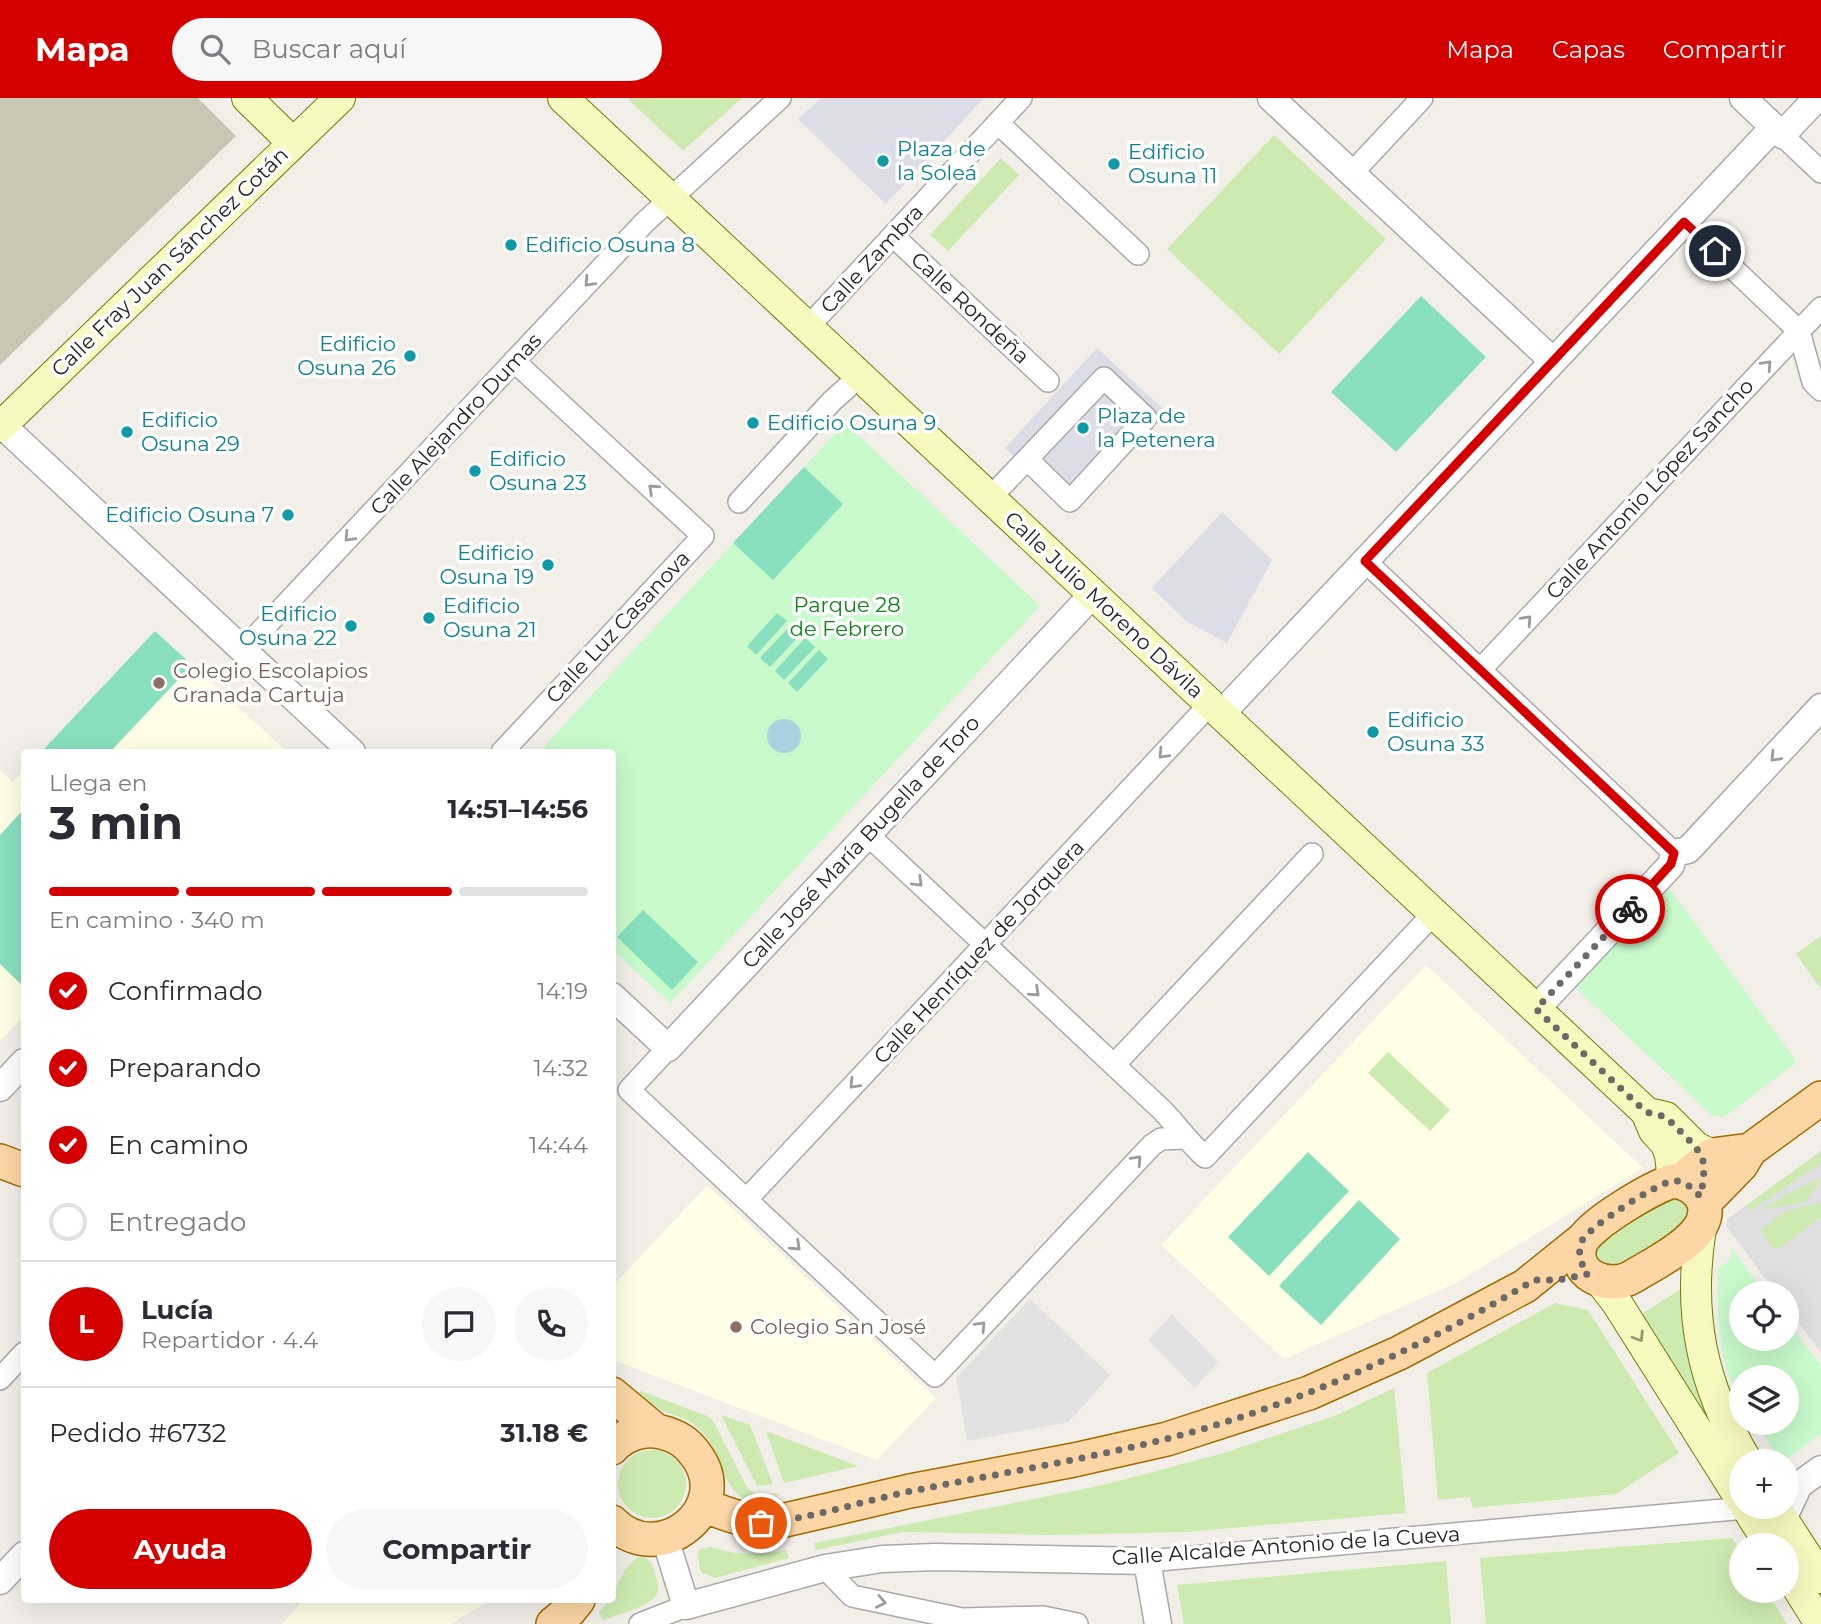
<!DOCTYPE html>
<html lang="es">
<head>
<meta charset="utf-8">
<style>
	:root { --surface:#fff; --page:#f7f7f7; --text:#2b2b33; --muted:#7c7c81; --line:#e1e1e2; --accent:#d40000 }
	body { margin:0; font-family:Montserrat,sans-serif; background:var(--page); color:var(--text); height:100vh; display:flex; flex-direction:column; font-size:26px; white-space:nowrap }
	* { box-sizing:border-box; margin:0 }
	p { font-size:23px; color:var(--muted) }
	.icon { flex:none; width:38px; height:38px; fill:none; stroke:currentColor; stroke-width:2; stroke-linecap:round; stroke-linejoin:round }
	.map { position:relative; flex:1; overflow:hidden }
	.side { position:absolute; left:21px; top:651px; width:595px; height:854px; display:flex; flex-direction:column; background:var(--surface); border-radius:7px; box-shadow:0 7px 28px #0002 }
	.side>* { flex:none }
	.tools { position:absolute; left:1729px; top:1183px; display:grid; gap:14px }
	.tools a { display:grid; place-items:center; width:70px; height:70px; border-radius:50%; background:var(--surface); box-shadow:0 7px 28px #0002; font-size:35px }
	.pin { position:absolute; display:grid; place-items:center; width:60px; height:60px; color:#fff; margin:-30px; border:4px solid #fff; border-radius:50%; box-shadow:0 2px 7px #0007 }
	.courier { position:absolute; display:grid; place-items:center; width:70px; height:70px; margin:-35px; border:5px solid #d40000; border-radius:50%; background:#fff; color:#222; box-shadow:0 2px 9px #0007 }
	.overview em { font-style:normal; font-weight:700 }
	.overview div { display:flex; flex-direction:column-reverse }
	.overview { display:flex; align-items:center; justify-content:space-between; height:119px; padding:0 28px }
	h1 { font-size:46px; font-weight:700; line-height:52px }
	.bar { display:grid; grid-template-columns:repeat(4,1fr); gap:10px 7px; align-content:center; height:84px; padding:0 28px }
	.bar i { height:9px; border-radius:5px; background:var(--line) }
	.bar .current { background:var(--accent) }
	.bar p { grid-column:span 4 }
	.line { display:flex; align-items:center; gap:18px; padding:0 28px; border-top:2px solid var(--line) }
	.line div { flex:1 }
	.round { display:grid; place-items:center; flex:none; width:74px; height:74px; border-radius:37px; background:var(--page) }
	ol { padding:0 28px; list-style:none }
	li { display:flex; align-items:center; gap:21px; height:77px }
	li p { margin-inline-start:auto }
	li .icon { padding:7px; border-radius:50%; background:var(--accent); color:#fff; stroke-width:4 }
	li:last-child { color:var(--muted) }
	li i { width:38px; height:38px; border:4px solid var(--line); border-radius:50% }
	.action { display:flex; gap:14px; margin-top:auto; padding:14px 28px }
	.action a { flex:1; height:80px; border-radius:42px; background:var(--accent); color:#fff; font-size:28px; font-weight:700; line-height:80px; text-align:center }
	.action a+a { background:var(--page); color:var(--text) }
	header { display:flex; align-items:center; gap:42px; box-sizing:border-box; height:98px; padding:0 35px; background:var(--accent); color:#fff }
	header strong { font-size:33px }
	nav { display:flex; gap:38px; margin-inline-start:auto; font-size:24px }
	.search { width:490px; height:63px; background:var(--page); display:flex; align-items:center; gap:18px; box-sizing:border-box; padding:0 24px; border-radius:38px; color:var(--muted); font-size:26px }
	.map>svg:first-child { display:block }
	.residential { fill:#e0dfdf }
	.education { fill:#ffffe5 }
	.construction { fill:#c7c7b4 }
	.grass { fill:#cdebb0 }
	.park { fill:#c8facc }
	.pitch { fill:#88e0be }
	.parking { fill:#e2e2e2 }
	.plaza { fill:#dddde8 }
	.water { fill:#aad3df }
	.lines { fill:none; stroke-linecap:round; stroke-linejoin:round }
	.minor-casing { stroke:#a9a9a9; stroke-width:24 }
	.tertiary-casing { stroke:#a9a9a9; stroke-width:29 }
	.secondary-casing { stroke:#707d05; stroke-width:32 }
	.primary-casing { stroke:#a06b00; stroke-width:36 }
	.minor { stroke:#fff; stroke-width:21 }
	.tertiary { stroke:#fff; stroke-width:26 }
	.secondary { stroke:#f7fabf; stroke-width:30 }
	.primary { stroke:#fcd6a4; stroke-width:33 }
	.oneway { stroke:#9c9c9c }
	.oneway2 { stroke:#979978 }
	.done { stroke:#6b6a68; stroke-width:7; stroke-dasharray:0 12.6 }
	.route { stroke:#d40000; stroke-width:9 }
	.culture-dot { fill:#0f9aa8; stroke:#fff; stroke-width:2.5 }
	.education-dot { fill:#8d6e63; stroke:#fff; stroke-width:2.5 }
	.labels { text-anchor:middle; stroke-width:7; stroke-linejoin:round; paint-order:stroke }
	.culture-label { font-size:21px; fill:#0d838f; stroke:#fff; text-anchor:start }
	.street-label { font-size:21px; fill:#222; stroke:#fff }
	.park-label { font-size:21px; fill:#0c8416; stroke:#fff }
	.education-label { font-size:21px; fill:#785e54; stroke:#fff; text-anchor:start }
</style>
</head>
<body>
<header>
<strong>Mapa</strong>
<div class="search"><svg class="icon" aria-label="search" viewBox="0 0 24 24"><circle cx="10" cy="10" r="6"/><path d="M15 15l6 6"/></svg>Buscar aquí</div>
<nav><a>Mapa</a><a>Capas</a><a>Compartir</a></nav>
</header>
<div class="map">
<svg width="1821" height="1526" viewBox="0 0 1821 1526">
	<rect width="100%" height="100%" fill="#f2efe9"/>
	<path class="residential" d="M 1821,1053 L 1821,1255 L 1787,1209 L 1787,1195 L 1776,1195 L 1726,1128 L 1727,1122 L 1730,1119 Z"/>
	<path class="education" d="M 155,533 L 287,654 L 41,654 Z
		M 0,672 L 13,684 L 24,672 L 24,917 L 0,944 Z
		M 1426,867 L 1643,1070 L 1456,1185 L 1284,1261 L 1161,1147 Z
		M 707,1087 L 936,1300 L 877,1362 L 613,1262 L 613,1188 Z
		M 304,1502 L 491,1502 L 450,1526 L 282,1526 Z"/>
	<path class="construction" d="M 0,0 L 198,0 L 236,38 L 0,267 Z"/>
	<path class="grass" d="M 627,0 L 742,0 L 683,53 Z
		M 1274,37 L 1386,141 L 1279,256 L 1167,151 Z
		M 1001,60 L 1019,77 L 948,153 L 930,137 Z
		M 1821,838 L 1821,891 L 1796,856 Z
		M 1388,954 L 1450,1012 L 1430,1033 L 1368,975 Z
		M 1821,1053 L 1821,1065 L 1750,1113 L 1746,1108 Z
		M 1821,1079 L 1806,1104 L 1760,1112 Z
		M 1675,1097 L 1689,1106 L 1686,1129 L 1619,1170 L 1603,1169 L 1594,1155 L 1601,1139 Z
		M 1821,1105 L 1821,1119 L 1780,1150 L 1773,1150 L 1760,1132 L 1787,1113 Z
		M 1684,1189 L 1723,1344 L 1718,1347 L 1640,1217 Z
		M 1555,1205 L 1588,1212 L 1679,1355 L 1616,1396 L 1473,1410 L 1470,1399 L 1438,1402 L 1427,1275 Z
		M 1394,1290 L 1406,1415 L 1185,1434 L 1053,1437 L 903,1434 L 816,1452 L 814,1445 L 1103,1387 L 1224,1355 L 1337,1317 Z
		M 641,1293 L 707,1318 L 713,1323 L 748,1391 C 758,1398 764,1397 776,1395 L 779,1406 C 715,1412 731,1359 697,1329 C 688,1320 674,1318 663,1313 C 653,1308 644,1302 635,1296 Z
		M 721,1317 L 750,1327 L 773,1386 L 757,1388 Z
		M 766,1333 L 858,1368 L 784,1385 Z
		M618 1386a34 34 0 1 1 68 0a34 34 0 1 1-68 0Z
		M 1732,1440 L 1741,1455 L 1741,1493 L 1766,1493 L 1787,1526 L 1486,1526 L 1480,1460 Z
		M 711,1449 C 738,1458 759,1457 786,1452 L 789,1460 L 715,1480 L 701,1474 L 697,1456 L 700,1451 Z
		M 643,1458 L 652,1465 C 654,1473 659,1485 658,1493 C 656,1508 616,1517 603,1522 L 599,1515 L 609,1502 L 612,1502 C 616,1487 627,1461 643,1458 Z
		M 1446,1463 L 1451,1526 L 1184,1526 L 1177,1487 Z"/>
	<path class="park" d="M 845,325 L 1040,508 L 670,905 L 613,852 L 612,654 L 539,654 Z
		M 1669,790 L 1797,964 L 1724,1019 L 1713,1018 L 1577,891 L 1577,886 Z
		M 1731,1150 L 1765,1195 L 1741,1195 L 1741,1241 L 1787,1241 L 1787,1223 L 1821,1268 L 1821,1335 L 1786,1362 L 1779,1361 L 1756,1325 L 1787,1325 L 1787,1279 L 1741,1279 L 1741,1302 C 1717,1264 1717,1215 1718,1171 L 1730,1162 Z"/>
	<path class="pitch" d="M 1421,198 L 1486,259 L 1396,354 L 1331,294 Z
		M 804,369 L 843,406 L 773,482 L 733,445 Z
		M 777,515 L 787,523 L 756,557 L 747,548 Z
		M 791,527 L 801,536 L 770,569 L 760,560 Z
		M 155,533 L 192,567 L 110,654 L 41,654 Z
		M 805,540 L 815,549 L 784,582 L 775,573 Z
		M 819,552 L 828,561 L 797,594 L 788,585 Z
		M 24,711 L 24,889 L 0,866 L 0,737 Z
		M 643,812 L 698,864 L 672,892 L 617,839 Z
		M 1308,1054 L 1349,1093 L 1269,1178 L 1228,1139 Z
		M 1359,1102 L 1400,1141 L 1321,1227 L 1279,1188 Z"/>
	<path class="parking" d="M 1030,1201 L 1110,1277 L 1069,1324 L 967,1343 L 956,1280 Z
		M 1172,1216 L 1218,1264 L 1195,1290 L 1148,1242 Z"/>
	<path class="plaza" d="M 821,0 L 984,0 L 886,106 L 798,21 Z
		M 1097,250 L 1162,310 L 1070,414 L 1005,350 Z
		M 1222,414 L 1272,462 L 1227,545 L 1186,523 L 1152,490 Z"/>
	<path class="water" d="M767 638a17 17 0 1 1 34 0a17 17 0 1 1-34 0Z"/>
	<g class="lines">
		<g class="minor-casing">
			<path id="minor" d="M 998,25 L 1138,156
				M 1782,37 L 1821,74
				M 1352,75 L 1422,0
				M 1684,124 L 1799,233 L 1813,284 L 1821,292
				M 893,138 L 1048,283
				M 808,229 L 1021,0
				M 990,400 L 1104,280 L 1146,320 L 1070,403 L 1027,361
				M 739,404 L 832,303 L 860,278
				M 1365,463 L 1674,755
				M 243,552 L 644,125 L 780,0
				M 1480,572 L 1821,210
				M 502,654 L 703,438 L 514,263
				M 868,737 L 1161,1011 C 1177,1027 1188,1044 1205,1059 L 1434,815
				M 668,950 L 629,992 L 935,1278 L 1152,1047 L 1161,1041 L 1184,1040
				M 1114,967 L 1312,756
				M 747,1101 L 1210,606
				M 0,1281 L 24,1255
				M 1147,1463 L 1746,1410
				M 825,1470 L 852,1498 L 962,1521 L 1043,1519 L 1077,1526
				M 640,1526 L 686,1508"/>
		</g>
		<g class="tertiary-casing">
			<path id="tertiary" d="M 1271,0 L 1553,263
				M 1743,0 L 1782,37 L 1817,0
				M 2,327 L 352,654
				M 1220,617 L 1774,29
				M 612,898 L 668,950 L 1093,496
				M 1536,911 L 1671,767 L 1674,755 L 1688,752 L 1821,609
				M 0,990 L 24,964
				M 1783,1421 L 1799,1387 L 1821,1371
				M 665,1440 L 686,1508 L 825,1470 L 882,1461 L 935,1459 L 1147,1463 L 1158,1526
				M 0,1483 L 24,1457"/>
		</g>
		<g class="secondary-casing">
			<path id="secondary" d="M 247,0 L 293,45
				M 563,0 L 1646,1014 L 1654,1033 L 1666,1046 L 1670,1057 L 1673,1083
				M 0,329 L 340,0
				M 1653,1016 L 1666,1019 L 1696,1049 L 1712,1057
				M 1701,1130 C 1687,1216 1702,1288 1747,1363
				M 1600,1183 L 1617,1205 L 1741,1402
				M 1746,1409 L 1770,1447
				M 1775,1409 L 1821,1480
				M 1787,1473 L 1820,1526"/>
		</g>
		<g class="primary-casing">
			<path id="primary" d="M 0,1063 L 24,1072
				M 1673,1083 C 1685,1084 1698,1091 1703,1103 C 1717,1137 1654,1165 1632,1179 C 1608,1193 1569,1176 1581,1145 C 1589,1126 1653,1089 1673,1083 Z
				M 1679,1084 L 1712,1057 L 1750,1052
				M 1704,1105 L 1741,1067 L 1750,1052 L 1821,1000
				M 612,1296 L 655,1332
				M 612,1350 C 624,1336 644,1330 661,1334 C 677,1338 687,1344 696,1357 C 736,1410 659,1472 612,1424
				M 703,1407 C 730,1418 752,1426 781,1423 L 910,1393 L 1074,1362 L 1167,1341 L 1309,1295 L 1399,1255 L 1525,1188 L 1582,1142
				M 553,1526 L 570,1512 L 578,1502"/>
		</g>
		<use href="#minor" class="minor"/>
		<use href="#tertiary" class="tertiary"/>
		<use href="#secondary" class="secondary"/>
		<use href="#primary" class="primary"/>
	</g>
	<defs><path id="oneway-chevron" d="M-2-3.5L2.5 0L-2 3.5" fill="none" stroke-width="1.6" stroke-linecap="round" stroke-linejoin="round" transform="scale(1.75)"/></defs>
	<g class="oneway">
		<use href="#oneway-chevron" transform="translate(589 184) rotate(133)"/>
		<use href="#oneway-chevron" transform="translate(1767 267) rotate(-47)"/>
		<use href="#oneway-chevron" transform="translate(653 391) rotate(-137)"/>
		<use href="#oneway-chevron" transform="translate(349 439) rotate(133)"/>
		<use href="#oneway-chevron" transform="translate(1527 522) rotate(-47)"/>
		<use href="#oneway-chevron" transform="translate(1163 656) rotate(133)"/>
		<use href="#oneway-chevron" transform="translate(1775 659) rotate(133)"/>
		<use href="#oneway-chevron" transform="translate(918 784) rotate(44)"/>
		<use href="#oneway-chevron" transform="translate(1035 894) rotate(43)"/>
		<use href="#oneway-chevron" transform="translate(854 986) rotate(133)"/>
		<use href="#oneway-chevron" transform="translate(1137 1062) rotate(-47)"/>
		<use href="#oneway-chevron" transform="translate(796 1148) rotate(43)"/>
		<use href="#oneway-chevron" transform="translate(981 1228) rotate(-47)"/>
		<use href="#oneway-chevron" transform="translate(881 1504) rotate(12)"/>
	</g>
	<use class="oneway2" href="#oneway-chevron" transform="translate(1639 1239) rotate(58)"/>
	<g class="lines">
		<path class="done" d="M 761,1425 C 816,1420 868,1401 922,1391 C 1003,1375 1085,1361 1166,1341 C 1295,1308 1420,1251 1534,1182 L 1559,1182 L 1588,1176 C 1581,1167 1576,1153 1583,1141 C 1591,1128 1657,1085 1673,1083 C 1685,1082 1693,1091 1700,1098 L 1704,1081 L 1703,1063 L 1696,1049 L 1666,1019 L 1646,1014 L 1536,911 L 1630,811"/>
		<path class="route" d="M 1630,811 L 1671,766 L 1674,755 L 1365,463 L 1684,124 L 1715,153"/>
	</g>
	<g class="culture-dot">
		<circle cx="883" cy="63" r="7"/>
		<circle cx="1114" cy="66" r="7"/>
		<circle cx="511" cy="147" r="7"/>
		<circle cx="410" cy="258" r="7"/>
		<circle cx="753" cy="325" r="7"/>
		<circle cx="1083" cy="330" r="7"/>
		<circle cx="127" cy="334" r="7"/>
		<circle cx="475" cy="373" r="7"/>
		<circle cx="288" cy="417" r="7"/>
		<circle cx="548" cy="467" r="7"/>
		<circle cx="429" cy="520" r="7"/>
		<circle cx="351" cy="528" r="7"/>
		<circle cx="1373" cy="634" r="7"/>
	</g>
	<g class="education-dot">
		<circle cx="159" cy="585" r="7"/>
		<circle cx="736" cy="1229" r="7"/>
	</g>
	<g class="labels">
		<g class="culture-label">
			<text x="897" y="58">Plaza de<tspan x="897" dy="24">la Soleá</tspan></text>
			<text x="1128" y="61">Edificio<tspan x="1128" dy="24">Osuna 11</tspan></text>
			<text x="525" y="154">Edificio Osuna 8</text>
			<text x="396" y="253" text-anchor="end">Edificio<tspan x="396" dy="24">Osuna 26</tspan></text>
			<text x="1097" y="325">Plaza de<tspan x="1097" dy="24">la Petenera</tspan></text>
			<text x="141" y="329">Edificio<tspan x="141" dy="24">Osuna 29</tspan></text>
			<text x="767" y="332">Edificio Osuna 9</text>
			<text x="489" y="368">Edificio<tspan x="489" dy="24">Osuna 23</tspan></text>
			<text x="274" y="424" text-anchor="end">Edificio Osuna 7</text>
			<text x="534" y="462" text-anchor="end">Edificio<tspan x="534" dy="24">Osuna 19</tspan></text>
			<text x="443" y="515">Edificio<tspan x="443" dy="24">Osuna 21</tspan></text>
			<text x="337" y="523" text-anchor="end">Edificio<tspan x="337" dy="24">Osuna 22</tspan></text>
			<text x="1387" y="629">Edificio<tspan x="1387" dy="24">Osuna 33</tspan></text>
		</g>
		<g class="street-label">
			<text transform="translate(872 161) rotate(-47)" y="7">Calle Zambra</text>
			<text transform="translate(170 164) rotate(-44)" y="7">Calle Fray Juan Sánchez Cotán</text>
			<text transform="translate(970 210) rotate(43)" y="7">Calle Rondeña</text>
			<text transform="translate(456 326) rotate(-47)" y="7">Calle Alejandro Dumas</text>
			<text transform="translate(1650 391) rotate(-47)" y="7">Calle Antonio López Sancho</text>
			<text transform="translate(1104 507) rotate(43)" y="7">Calle Julio Moreno Dávila</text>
			<text transform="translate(618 529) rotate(-47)" y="7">Calle Luz Casanova</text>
			<text transform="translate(861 744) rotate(-47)" y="7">Calle José María Bugella de Toro</text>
			<text transform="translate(979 854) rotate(-47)" y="7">Calle Henríquez de Jorquera</text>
			<text transform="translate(1286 1448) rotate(-4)" y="7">Calle Alcalde Antonio de la Cueva</text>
		</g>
		<g class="park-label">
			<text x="847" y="514">Parque 28<tspan x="847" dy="24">de Febrero</tspan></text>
		</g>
		<g class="education-label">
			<text x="173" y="580">Colegio Escolapios<tspan x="173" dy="24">Granada Cartuja</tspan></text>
			<text x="750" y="1236">Colegio San José</text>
		</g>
	</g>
</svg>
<div class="tools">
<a><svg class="icon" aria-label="locate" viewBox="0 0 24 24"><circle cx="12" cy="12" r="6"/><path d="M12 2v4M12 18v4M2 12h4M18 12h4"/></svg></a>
<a><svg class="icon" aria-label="layers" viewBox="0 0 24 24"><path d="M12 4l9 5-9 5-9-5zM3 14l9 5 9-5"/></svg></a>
<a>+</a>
<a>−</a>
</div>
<div class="pin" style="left:761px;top:1425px;background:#ea580c"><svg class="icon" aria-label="bag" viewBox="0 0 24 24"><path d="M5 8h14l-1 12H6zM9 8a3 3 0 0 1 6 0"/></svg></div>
<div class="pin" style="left:1715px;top:153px;background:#1f2937"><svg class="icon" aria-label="home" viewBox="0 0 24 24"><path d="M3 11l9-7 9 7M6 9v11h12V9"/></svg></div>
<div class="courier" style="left:1630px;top:811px"><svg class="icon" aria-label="bike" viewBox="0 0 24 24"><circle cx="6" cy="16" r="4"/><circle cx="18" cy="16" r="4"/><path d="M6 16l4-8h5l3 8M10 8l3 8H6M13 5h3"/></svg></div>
<section class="side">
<div class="overview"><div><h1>3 min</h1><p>Llega en</p></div><em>14:51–14:56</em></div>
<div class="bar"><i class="current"></i><i class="current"></i><i class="current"></i><i></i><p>En camino · 340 m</p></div>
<ol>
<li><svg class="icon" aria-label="check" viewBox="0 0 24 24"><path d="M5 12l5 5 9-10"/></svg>Confirmado<p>14:19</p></li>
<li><svg class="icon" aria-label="check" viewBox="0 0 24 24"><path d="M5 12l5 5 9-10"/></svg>Preparando<p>14:32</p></li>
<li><svg class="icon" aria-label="check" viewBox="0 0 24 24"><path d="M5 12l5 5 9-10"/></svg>En camino<p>14:44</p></li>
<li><i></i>Entregado</li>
</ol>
<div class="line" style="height:126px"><b class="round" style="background:var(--accent);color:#fff">L</b><div><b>Lucía</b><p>Repartidor · 4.4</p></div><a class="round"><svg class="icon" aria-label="chat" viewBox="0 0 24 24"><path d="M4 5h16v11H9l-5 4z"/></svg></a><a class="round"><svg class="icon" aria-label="phone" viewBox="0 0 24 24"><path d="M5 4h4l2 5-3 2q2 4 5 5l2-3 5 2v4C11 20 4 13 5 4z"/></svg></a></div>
<div class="line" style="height:91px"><div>Pedido #6732</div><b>31.18 €</b></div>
<div class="action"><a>Ayuda</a><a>Compartir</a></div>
</section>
</div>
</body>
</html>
